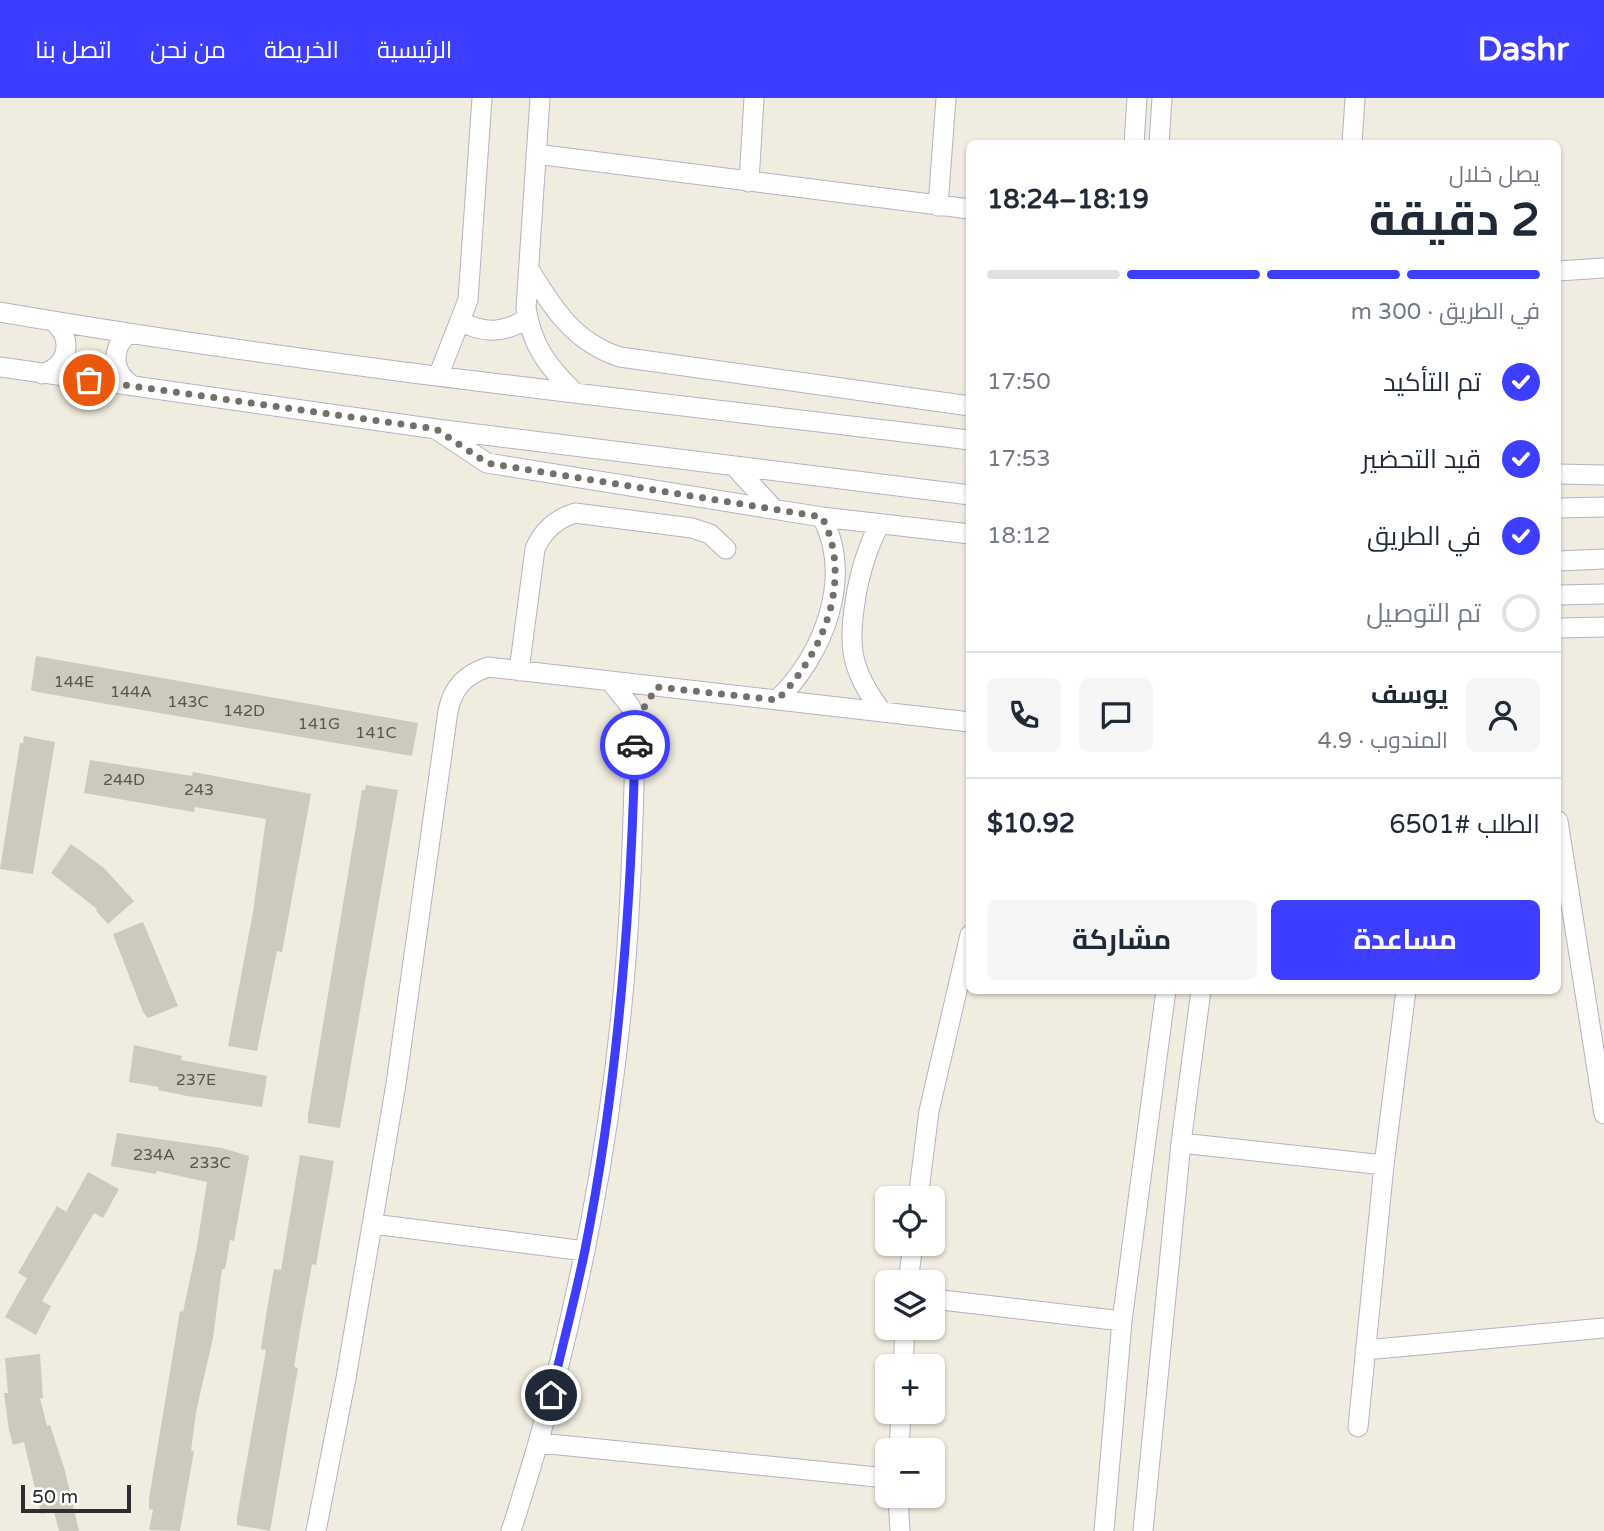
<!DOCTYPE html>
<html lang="ar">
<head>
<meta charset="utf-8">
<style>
	:root { --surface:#fff; --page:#f6f6f7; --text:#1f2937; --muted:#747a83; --line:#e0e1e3; --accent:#3d3eff }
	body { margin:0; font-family:"Varela Round",Cairo,sans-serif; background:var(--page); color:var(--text); direction:rtl; height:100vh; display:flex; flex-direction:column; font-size:26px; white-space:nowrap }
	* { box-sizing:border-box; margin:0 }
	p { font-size:23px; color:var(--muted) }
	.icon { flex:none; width:38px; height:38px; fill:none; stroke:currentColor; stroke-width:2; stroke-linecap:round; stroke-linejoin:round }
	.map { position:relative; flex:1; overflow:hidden; direction:ltr }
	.drawer { position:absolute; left:966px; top:42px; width:595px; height:854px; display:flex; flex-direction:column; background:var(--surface); border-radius:10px; box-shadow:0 2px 5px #0004; direction:rtl }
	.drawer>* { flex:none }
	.fabs { position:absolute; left:875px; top:1088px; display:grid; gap:14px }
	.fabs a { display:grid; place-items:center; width:70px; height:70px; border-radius:10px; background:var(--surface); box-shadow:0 2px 5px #0004; font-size:35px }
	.scale { position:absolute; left:21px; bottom:18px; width:110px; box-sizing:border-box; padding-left:7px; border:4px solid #2e2e2e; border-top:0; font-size:19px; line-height:24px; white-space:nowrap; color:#2e2e2e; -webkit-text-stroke:5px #fff; paint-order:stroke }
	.pin { position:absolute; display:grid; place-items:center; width:60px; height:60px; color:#fff; margin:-30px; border:4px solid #fff; border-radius:50%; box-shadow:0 2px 7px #0007 }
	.courier { position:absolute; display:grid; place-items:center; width:70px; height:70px; margin:-35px; border:5px solid #3d3eff; border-radius:50%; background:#fff; color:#222; box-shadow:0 2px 9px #0007 }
	.headline em { font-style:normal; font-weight:700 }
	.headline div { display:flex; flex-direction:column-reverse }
	.headline { display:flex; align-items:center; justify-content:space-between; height:119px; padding:0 21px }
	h1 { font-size:46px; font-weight:700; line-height:52px }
	.bar { display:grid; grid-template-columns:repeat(4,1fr); gap:10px 7px; align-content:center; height:84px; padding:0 21px }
	.bar i { height:9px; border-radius:5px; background:var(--line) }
	.bar .on { background:var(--accent) }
	.bar p { grid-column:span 4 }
	.line { display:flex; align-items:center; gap:18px; padding:0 21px; border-top:2px solid var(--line) }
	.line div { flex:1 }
	.round { display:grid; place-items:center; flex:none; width:74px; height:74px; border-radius:10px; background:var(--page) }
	ol { padding:0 21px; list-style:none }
	li { display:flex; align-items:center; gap:21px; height:77px }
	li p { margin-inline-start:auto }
	li .icon { padding:7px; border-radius:50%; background:var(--accent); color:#fff; stroke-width:4 }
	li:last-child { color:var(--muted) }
	li i { width:38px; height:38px; border:4px solid var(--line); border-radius:50% }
	.action { display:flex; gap:14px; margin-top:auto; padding:14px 21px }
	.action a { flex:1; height:80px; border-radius:10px; background:var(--accent); color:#fff; font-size:28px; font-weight:700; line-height:80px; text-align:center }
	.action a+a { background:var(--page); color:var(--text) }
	header { display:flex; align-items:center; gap:42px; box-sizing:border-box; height:98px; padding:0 35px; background:var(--accent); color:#fff }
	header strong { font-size:33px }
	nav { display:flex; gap:38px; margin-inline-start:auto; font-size:24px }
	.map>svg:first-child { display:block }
	.building { fill:#cbcabd }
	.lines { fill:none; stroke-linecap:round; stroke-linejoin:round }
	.minor-casing { stroke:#b3b3c2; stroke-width:21 }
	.minor { stroke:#fff; stroke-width:19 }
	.done { stroke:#72706c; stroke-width:7; stroke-dasharray:0 12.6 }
	.route { stroke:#3d3eff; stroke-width:9 }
	.labels { text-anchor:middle; stroke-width:6; stroke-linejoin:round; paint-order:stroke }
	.number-label { font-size:16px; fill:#555552 }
</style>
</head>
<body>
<header>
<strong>Dashr</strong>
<nav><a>الرئيسية</a><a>الخريطة</a><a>من نحن</a><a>اتصل بنا</a></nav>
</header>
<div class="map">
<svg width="1604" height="1433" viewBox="0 0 1604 1433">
	<rect width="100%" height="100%" fill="#f0ecdf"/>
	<path class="building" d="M 36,558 L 418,625 L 412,658 L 37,594 L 31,592 Z
		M 24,638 L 55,644 L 33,776 L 0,771 L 20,645 L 23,645 Z
		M 90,662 L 192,678 L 193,674 L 311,696 L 282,854 L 277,853 L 257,953 L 228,948 L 253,814 L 266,721 L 195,709 L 194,714 L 84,695 Z
		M 366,687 L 398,692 L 340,1030 L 308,1025 L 308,1017 L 362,692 L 365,692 Z
		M 71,746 L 104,770 L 134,803 L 108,826 L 96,813 L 97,811 L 51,775 Z
		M 143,824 L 178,908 L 148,920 L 143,914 L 113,836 Z
		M 134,947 L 182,958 L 181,962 L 267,978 L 262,1009 L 187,998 L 158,992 L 159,989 L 129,984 Z
		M 117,1035 L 222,1050 L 249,1058 L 234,1143 L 230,1142 L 225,1171 L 222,1171 L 213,1240 L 196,1314 L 191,1353 L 194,1353 L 180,1433 L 149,1432 L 153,1412 L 149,1411 L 149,1401 L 180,1213 L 183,1214 L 197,1148 L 207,1084 L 157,1073 L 156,1076 L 111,1068 Z
		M 300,1057 L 334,1063 L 316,1167 L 312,1166 L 300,1233 L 294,1269 L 298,1270 L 270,1433 L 237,1427 L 237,1419 L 266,1252 L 261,1251 L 266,1217 L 274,1171 L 281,1172 Z
		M 88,1074 L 119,1091 L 103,1120 L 94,1115 L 42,1203 L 51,1208 L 36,1237 L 5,1219 L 27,1180 L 18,1175 L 57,1108 L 66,1114 Z
		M 40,1256 L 43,1300 L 40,1300 L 47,1328 L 50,1327 L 65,1373 L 79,1433 L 59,1433 L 54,1414 L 41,1416 L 24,1344 L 13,1347 L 9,1332 L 4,1295 L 8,1295 L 5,1260 Z"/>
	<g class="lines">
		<g class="minor-casing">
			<path id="minor" d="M 540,0 L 526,210 C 532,248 548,269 575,295
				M 1134,46 L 1137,0
				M 1159,46 L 1162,0
				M 1352,46 L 1355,0
				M 536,56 L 970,111
				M 749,84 L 754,0
				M 938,108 L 946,0
				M 529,171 C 553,211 574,244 620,259 L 970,308
				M 1558,173 L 1604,170
				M 0,214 C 321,269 646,303 970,342
				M 462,224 C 485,236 506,235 527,220
				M 129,235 C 110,251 112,275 133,288
				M 0,269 L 436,331 L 970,397
				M 42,276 C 69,268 74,240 53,223
				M 439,276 L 468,202 L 482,0
				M 437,332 L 487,365 L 822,419 L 970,436
				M 734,368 L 774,411
				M 1558,376 L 1604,377
				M 1558,410 L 1604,409
				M 880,426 C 868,447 862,468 857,492 C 848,546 848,569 882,614
				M 1558,463 L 1604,461
				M 1558,497 L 1604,496
				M 1558,530 L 1604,529
				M 519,573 L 535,451 C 543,432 556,421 575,415 L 692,430 L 710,436 L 726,451
				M 777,602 C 823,557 854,481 822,419
				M 1558,723 L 1604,1016
				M 1181,1045 L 1384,1067
				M 918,1101 L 929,1013 L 970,837
				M 373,1126 L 585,1153
				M 908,1185 L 913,1146
				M 933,1201 L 1122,1223
				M 1365,1252 L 1604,1230
				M 903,1269 L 905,1230
				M 1358,1329 L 1384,1067 L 1406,892
				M 540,1345 L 887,1380
				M 899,1353 L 901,1314
				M 898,1398 L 900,1433
				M 316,1433 L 346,1280 L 396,986 L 448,613 C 453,589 465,577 488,569 L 970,624
				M 511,1433 C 577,1232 620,1009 630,797 C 633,739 634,680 636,622 L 630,608 L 611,584
				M 1104,1433 L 1122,1223 L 1166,892
				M 1143,1433 L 1181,1045 L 1201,892"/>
		</g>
		<use href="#minor" class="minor"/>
	</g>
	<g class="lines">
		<path class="done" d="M 89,282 L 436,331 L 487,365 L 822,419 C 854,481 823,556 777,602 L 657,589 L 636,622 L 635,647"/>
		<path class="route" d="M 551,1297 C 562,1249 575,1201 585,1152 C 618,986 631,816 635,647"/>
	</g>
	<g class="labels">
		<g class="number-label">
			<text x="74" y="589">144E</text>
			<text x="131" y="599">144A</text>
			<text x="188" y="609">143C</text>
			<text x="244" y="618">142D</text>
			<text x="319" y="631">141G</text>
			<text x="376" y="640">141C</text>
			<text x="124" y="687">244D</text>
			<text x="199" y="697">243</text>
			<text x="196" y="987">237E</text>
			<text x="154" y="1062">234A</text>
			<text x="210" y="1070">233C</text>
		</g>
	</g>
</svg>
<div class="fabs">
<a><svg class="icon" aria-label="locate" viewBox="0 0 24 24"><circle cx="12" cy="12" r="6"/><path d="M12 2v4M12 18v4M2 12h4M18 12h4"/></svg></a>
<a><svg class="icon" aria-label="layers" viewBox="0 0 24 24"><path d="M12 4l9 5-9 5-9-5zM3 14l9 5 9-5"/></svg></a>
<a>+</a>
<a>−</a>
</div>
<div class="scale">50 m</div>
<div class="pin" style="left:89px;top:282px;background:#ea580c"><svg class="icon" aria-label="bag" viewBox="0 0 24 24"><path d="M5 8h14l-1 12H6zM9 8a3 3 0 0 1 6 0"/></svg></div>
<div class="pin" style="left:551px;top:1297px;background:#1f2937"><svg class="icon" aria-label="home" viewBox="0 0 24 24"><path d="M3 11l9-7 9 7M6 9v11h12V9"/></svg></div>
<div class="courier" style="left:635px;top:647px"><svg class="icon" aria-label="car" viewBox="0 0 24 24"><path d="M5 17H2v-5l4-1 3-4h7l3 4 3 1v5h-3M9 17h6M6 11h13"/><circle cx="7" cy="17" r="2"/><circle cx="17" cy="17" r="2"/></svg></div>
<section class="drawer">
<div class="headline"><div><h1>2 دقيقة</h1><p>يصل خلال</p></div><em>18:19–18:24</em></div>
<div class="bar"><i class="on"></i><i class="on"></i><i class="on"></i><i></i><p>في الطريق · 300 m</p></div>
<ol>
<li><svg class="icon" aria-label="check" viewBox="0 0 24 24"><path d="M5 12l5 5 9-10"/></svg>تم التأكيد<p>17:50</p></li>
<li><svg class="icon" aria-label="check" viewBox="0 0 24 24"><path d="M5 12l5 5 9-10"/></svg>قيد التحضير<p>17:53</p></li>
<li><svg class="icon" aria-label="check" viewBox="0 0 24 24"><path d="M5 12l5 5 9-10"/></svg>في الطريق<p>18:12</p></li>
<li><i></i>تم التوصيل</li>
</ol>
<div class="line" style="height:126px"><a class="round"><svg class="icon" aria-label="person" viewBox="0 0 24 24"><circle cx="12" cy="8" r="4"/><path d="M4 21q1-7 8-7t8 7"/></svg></a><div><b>يوسف</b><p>المندوب · 4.9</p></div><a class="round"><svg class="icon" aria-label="chat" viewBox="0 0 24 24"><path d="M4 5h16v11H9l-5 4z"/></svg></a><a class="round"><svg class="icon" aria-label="phone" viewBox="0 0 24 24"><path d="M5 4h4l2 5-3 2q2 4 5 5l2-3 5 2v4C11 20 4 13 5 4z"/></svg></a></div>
<div class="line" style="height:91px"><div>الطلب #6501</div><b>$10.92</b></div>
<div class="action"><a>مساعدة</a><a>مشاركة</a></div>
</section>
</div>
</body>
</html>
